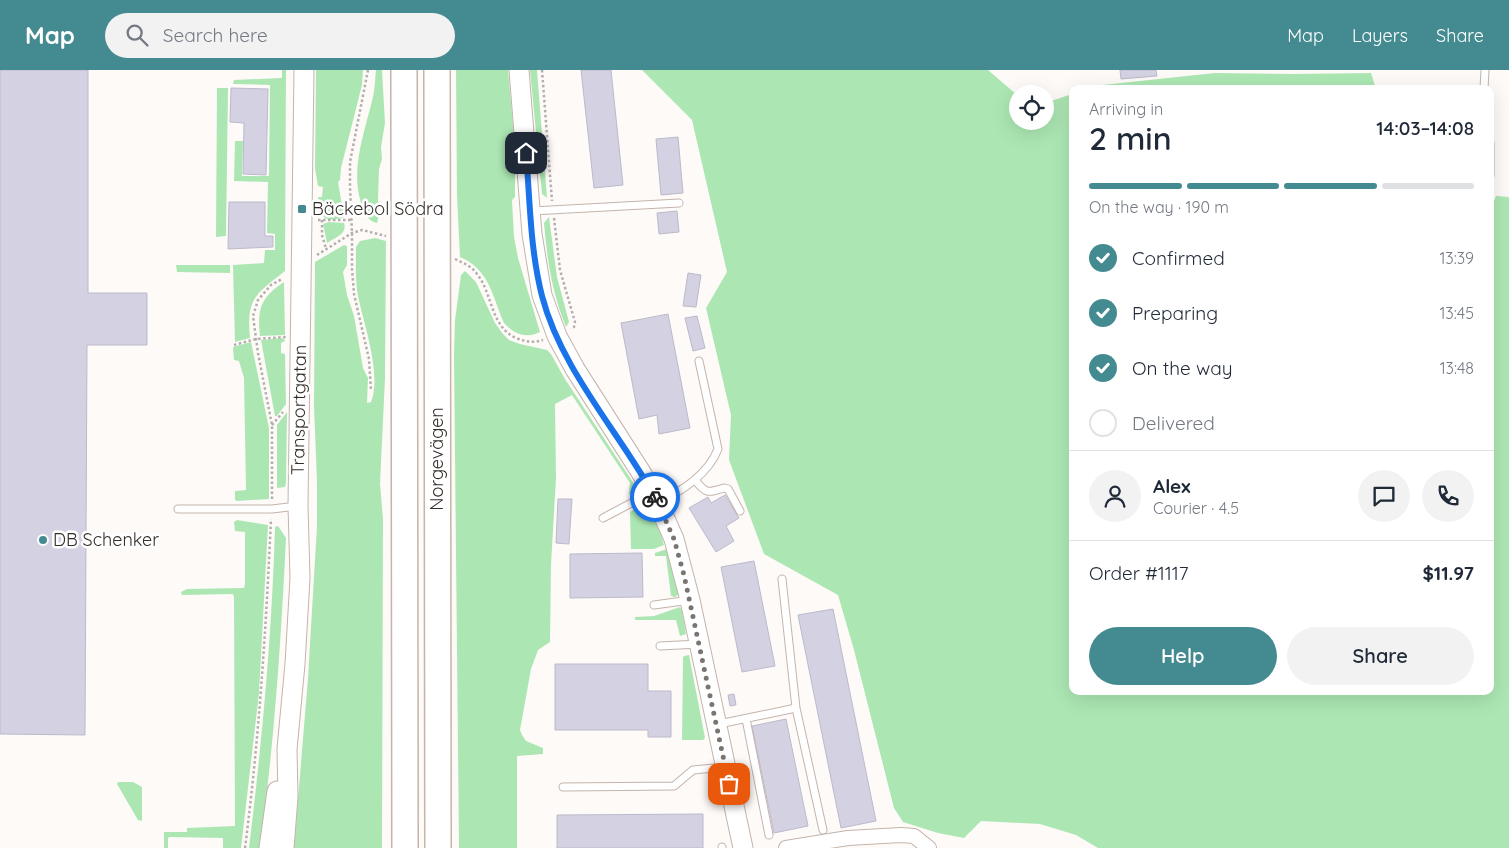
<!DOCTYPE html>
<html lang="en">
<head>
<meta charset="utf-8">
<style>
	:root { --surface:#fff; --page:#f2f2f3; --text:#1f2937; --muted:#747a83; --line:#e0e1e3; --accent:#448b91 }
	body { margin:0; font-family:Quicksand,sans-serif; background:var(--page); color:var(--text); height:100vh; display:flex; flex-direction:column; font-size:19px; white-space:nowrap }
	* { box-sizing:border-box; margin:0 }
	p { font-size:16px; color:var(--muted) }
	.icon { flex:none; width:28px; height:28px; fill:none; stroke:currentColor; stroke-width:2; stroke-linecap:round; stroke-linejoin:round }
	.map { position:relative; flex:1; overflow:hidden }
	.sheet { position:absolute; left:1069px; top:15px; width:425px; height:610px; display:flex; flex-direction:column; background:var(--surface); border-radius:10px; box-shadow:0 5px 20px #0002 }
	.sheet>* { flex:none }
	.tools { position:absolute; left:1009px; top:15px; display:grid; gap:10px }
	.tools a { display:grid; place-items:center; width:45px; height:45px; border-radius:50%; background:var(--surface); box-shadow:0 5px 20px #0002; font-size:25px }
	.pin { position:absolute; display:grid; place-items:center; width:42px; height:42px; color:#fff; margin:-21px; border-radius:10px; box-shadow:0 2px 8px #0006 }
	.courier { position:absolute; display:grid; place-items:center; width:50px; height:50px; margin:-25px; border:4px solid #1a73e8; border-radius:50%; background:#fff; color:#222; box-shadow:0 1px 6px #0007 }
	.headline em { font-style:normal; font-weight:600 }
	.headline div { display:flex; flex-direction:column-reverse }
	.headline { display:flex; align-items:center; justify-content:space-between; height:85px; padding:0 20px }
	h1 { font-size:32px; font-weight:600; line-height:38px }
	.bar { display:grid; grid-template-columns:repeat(4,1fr); gap:8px 5px; align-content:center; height:60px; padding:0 20px }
	.bar i { height:6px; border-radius:4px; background:var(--line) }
	.bar .on { background:var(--accent) }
	.bar p { grid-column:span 4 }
	.line { display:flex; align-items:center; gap:12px; padding:0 20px; border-top:1px solid var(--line) }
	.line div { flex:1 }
	.round { display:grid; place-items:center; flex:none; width:52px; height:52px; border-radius:26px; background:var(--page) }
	ol { padding:0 20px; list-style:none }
	li { display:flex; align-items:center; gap:15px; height:55px }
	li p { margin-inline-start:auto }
	li .icon { padding:5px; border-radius:50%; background:var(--accent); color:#fff; stroke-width:4 }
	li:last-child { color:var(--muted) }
	li i { width:28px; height:28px; border:2px solid var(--line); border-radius:50% }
	.action { display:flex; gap:10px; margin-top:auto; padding:10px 20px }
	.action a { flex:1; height:58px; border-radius:30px; background:var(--accent); color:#fff; font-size:20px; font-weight:600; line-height:58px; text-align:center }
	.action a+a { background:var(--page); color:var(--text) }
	header { display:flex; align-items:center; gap:30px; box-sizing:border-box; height:70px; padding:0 25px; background:var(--accent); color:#fff }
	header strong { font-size:24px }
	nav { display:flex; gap:28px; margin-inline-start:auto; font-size:18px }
	.search { width:350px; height:45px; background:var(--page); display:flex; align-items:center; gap:12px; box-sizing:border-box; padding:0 18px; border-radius:28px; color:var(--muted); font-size:19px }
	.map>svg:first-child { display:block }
	.green { fill:#ace7b3 }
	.building { fill:#d4d1e2; stroke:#bcbaca }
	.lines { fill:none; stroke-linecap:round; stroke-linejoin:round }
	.lane-casing { stroke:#c4b4aa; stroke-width:9 }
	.street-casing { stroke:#c4b4aa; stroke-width:16 }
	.secondary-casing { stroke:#c4b4aa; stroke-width:21 }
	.highway-casing { stroke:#c4b4aa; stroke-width:28 }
	.path { stroke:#b3afac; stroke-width:2.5; stroke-dasharray:2.5 2.5; stroke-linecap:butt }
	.lane { stroke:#fff; stroke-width:7 }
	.street { stroke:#fff; stroke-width:14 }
	.secondary { stroke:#fff; stroke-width:19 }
	.highway { stroke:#fff; stroke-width:25 }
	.done { stroke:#7b7572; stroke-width:5; stroke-dasharray:0 9 }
	.route { stroke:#1a73e8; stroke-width:6 }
	.poi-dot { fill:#448b91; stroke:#fff; stroke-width:2 }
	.labels { text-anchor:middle; stroke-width:5; stroke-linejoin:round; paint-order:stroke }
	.poi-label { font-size:18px; fill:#352e2a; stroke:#fff; text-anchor:start }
	.street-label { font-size:18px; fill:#352e2a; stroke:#fff }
</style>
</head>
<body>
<header>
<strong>Map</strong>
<div class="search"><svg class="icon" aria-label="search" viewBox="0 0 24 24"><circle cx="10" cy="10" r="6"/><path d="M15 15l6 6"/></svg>Search here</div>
<nav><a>Map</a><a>Layers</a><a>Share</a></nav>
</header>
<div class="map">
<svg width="1509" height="778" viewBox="0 0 1509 778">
	<rect width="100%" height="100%" fill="#fdfaf8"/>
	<path class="green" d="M 282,0 L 286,0 L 285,201 C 256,224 246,228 250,268 L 235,272 L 233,195 L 264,193 L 265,180 L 275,180 L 275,164 L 267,163 L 268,112 L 234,111 L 235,71 L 243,71 L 242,106 L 269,106 L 270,15 L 233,14 L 234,10 L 282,8 Z
		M 316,0 L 363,0 L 362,15 L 341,98 L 340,110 L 338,112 L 344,147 C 323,155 320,145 318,127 L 322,127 L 323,117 L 318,116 L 315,99 Z
		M 376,0 L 382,0 L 385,53 L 381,77 L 382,89 L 379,99 L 378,130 L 379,145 L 377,153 C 367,151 364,142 361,133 C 350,98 365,61 373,27 C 375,18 375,9 376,0 Z
		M 456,0 L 508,0 L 515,76 L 515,127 L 512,130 L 514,167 L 518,188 L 540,262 C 526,269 514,264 504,253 C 492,226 490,200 460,187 L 457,126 Z
		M 530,0 L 537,0 L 547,128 L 542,124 Z
		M 642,0 L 988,0 L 1017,25 L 1018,51 L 1045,51 L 1045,33 L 1072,24 L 1072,621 L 1490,621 L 1490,141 L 1496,126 L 1509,127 L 1509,778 L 1098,778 L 1076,765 L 1040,754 L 981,751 L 964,768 L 938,763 L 903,752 L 894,738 L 854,580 L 838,525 L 764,484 L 729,390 L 731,345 L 706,238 L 727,202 L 692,50 Z
		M 1215,3 L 1293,4 L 1371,3 L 1376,19 L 1086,19 L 1093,16 Z
		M 217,18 L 228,18 L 226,166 L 216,167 Z
		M 549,147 L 557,207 L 569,252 L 566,257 C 552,223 547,189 544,153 Z
		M 329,152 L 344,153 C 348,164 334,168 327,173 L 323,154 Z
		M 375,168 L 386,171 L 385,308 L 380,414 L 383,449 L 382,778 L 294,778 L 308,608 L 317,456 L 317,412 L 314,336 L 315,192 L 344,175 L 347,176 L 347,195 L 343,202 L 347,225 L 354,246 L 363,298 L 368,308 L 367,333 L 371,332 C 382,305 364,255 358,226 C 355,210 356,193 356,177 L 360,171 Z
		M 176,195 L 230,195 L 230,203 L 177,202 Z
		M 465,201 L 476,212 L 495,253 L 503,264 L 509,270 L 520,274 L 547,280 L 551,284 L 565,309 L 636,417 L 635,422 L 629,425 L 630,413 L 572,325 L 555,334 L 556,408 L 551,495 L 550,572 L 538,580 L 531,599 L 520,660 L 522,665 L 526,671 L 543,678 L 543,684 L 517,686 L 517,778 L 459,778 L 454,285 L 455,250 L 461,205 Z
		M 284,212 L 285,265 L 260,266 C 257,239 261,227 284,212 Z
		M 282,268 L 284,269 L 285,271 L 281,273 L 281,283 L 285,284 L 286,334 L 277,346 L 275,346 L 261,270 Z
		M 251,272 L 269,358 L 269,429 L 237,431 L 235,430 L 235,421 L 246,420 L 244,308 L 239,291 L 234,290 L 233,277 Z
		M 287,342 L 286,413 L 285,417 L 277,418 L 277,355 Z
		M 642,435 L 646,435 L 649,437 L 658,455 L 664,475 L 654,479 L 631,479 L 630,442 Z
		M 237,450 L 268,455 L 259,623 L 241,778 L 223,778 L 223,768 L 170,767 L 168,768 L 168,778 L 164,778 L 164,762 L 187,762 L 187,758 L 235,756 L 234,527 L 233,524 L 182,525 L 181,522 L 187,519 L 244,518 L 245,514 L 245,462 L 235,461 L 234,452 Z
		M 278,456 L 286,468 C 281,572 274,675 260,778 L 249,778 C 262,671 272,565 275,457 Z
		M 667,479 L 679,524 L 675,527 L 671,526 L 666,486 L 655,486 L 655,483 Z
		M 680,537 L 682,541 L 686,564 L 680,566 L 676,550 L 635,550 L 635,547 L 654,546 Z
		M 689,585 L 705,668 L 703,670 L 682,670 L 683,588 L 684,586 Z
		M 118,712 L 133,712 L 142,717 L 142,751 L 138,750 L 117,714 Z"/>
	<path class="building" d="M 0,0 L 88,0 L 88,223 L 147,223 L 147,275 L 87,275 L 85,665 L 0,664 Z
		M 581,0 L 611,0 L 623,115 L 594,118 Z
		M 1120,0 L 1156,0 L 1157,6 L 1121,9 Z
		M 231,18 L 268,19 L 266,105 L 243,104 L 244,53 L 230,52 Z
		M 678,67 L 683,123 L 661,125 L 656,69 Z
		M 229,132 L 265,132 L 265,166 L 273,166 L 273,177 L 228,179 Z
		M 677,141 L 679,162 L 659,164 L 657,143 Z
		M 688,203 L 701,205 L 696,237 L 683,236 Z
		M 668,244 L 690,358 L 659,364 L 657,345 L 639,349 L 621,253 Z
		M 697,246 L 705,278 L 693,281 L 685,248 Z
		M 725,425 L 739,448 L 726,456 L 734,471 L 716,482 L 689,438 L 708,427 L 711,433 Z
		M 558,429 L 572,429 L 569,474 L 556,473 Z
		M 642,483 L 643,527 L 570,528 L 570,484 Z
		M 754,491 L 775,596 L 742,602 L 721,497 Z
		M 833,539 L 876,751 L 841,758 L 798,545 Z
		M 555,594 L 648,594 L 648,621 L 671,621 L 671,667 L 648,667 L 648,660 L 555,660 Z
		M 734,624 L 736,635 L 730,636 L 728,625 Z
		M 786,649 L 808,756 L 774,763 L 752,656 Z
		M 703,744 L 703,778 L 557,778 L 557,745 Z"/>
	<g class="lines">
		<g class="lane-casing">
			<path id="lane" d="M 1484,19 L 1485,0
				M 1490,73 L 1490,106
				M 532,141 L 679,133
				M 695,410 C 706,424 708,423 724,418 L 728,419 L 740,441
				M 659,433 C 682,420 708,405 718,379 L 699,291
				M 178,439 L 272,439 L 297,436
				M 603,448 L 652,422
				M 782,509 L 796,638 L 823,760
				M 654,535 L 690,530
				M 660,576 L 699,574
				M 746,649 L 769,765
				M 719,654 L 796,638
				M 563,717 L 674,716 L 693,700 L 725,697
				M 722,777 L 722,778"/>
		</g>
		<g class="street-casing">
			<path id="street" d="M 786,778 L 848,768 L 901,765 L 914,766 L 929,778"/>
		</g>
		<g class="secondary-casing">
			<path id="secondary" d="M 519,0 L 532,164 L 542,225 L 557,266 L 575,299 L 642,404 L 658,433 L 674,469 L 690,530 L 743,778
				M 269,778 L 277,721
				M 284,778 L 288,727 L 287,679 L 295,594 L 300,508 L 298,436 L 304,0"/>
		</g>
		<g class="highway-casing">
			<path id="highway" d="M 404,0 L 405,778
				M 437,0 L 438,778"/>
		</g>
		<path class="path" d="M 368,0 L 350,92 L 350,116 L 352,163 L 352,199 L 354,224 L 369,289 L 371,321
			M 542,0 L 552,131
			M 554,148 L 560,200 L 575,252 L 574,257 L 571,259
			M 318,150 L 352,150
			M 322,150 L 322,165 L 326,179
			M 317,185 L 352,163 L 362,160 L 386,166
			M 455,189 C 463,193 472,196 477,204 C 493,224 490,256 516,268 C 526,272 533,273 543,270
			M 234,275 L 256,269 L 286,267
			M 272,355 L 283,342
			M 272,429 L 272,355 L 258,283 L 253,246 L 258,230 L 271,215 L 282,209
			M 245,778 C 259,669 266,559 271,449"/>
		<use href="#lane" class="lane"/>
		<use href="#street" class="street"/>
		<use href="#secondary" class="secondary"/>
		<use href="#highway" class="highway"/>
	</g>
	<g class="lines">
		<path class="done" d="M 655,427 L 674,469 L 684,505 L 729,714"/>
		<path class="route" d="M 526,83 C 530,130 530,179 542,226 C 561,299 618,361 655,427"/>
	</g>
	<g class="poi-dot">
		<rect x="297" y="134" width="10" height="10" rx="2.5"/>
		<circle cx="43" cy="470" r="5"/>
	</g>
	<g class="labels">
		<g class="poi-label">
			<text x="312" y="145">Bäckebol Södra</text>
			<text x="53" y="476">DB Schenker</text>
		</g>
		<g class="street-label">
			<text transform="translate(299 340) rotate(-89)" y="6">Transportgatan</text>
			<text transform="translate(437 389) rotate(-90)" y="6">Norgevägen</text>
		</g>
	</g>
</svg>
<div class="tools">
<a><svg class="icon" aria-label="locate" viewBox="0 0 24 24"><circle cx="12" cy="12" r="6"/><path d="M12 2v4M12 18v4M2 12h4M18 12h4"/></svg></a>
</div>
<div class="pin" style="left:729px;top:714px;background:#ea580c"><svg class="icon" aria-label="bag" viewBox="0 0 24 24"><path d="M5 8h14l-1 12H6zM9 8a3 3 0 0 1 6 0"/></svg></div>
<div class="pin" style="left:526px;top:83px;background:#1f2937"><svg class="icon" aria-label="home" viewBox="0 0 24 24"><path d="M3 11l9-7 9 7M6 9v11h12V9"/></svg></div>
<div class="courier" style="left:655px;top:427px"><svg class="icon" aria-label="bike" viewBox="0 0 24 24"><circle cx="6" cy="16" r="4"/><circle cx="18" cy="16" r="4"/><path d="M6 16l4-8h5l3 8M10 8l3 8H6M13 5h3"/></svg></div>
<section class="sheet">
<div class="headline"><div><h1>2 min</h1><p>Arriving in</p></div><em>14:03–14:08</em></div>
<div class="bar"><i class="on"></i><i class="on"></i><i class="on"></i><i></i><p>On the way · 190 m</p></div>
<ol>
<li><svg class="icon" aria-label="check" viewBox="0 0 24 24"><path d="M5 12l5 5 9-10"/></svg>Confirmed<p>13:39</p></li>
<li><svg class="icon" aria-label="check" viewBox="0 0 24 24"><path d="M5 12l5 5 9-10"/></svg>Preparing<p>13:45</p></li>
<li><svg class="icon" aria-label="check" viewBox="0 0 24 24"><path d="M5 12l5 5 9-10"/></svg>On the way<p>13:48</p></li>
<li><i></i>Delivered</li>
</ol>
<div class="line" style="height:90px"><a class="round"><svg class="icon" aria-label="person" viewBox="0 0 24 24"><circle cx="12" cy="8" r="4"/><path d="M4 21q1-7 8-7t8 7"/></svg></a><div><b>Alex</b><p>Courier · 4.5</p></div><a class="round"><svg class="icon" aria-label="chat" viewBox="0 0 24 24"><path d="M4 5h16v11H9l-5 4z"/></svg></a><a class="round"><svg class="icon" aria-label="phone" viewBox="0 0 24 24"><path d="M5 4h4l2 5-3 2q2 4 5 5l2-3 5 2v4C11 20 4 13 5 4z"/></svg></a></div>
<div class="line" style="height:65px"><div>Order #1117</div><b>$11.97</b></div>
<div class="action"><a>Help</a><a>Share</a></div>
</section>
</div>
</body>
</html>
